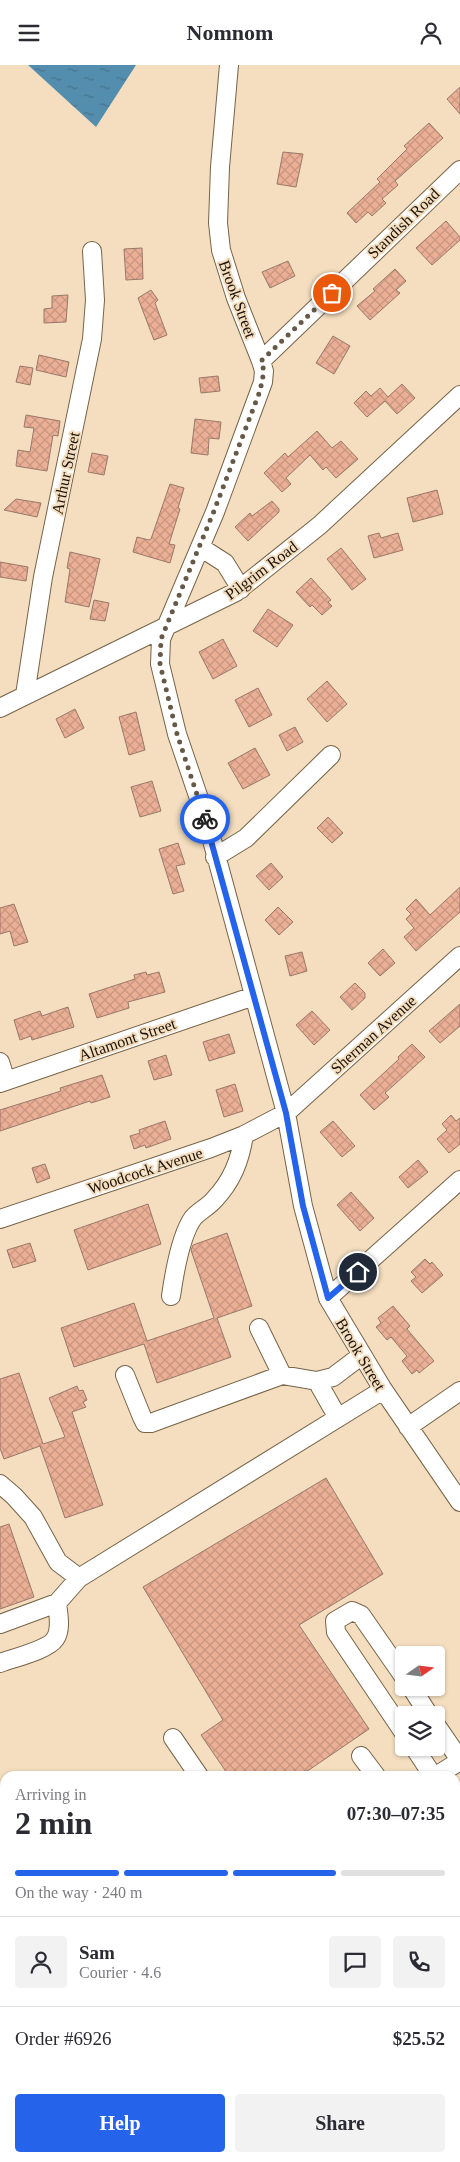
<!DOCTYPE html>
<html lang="en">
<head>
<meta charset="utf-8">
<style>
	:root { --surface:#fff; --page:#f2f2f3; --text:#2b2b33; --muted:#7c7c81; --line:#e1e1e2; --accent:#2563eb }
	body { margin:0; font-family:Georgia,serif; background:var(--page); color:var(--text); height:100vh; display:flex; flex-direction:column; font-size:19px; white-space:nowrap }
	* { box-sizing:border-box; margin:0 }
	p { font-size:16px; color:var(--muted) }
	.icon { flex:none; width:28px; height:28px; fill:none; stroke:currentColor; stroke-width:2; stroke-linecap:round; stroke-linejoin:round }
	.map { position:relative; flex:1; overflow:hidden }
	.drawer { position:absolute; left:0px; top:1706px; width:460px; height:391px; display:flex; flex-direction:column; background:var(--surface); border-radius:15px 15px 0 0; box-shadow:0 1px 4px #0004 }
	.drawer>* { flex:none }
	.needle { width:32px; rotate:76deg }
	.tools { position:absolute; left:395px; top:1581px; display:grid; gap:10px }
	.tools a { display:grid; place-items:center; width:50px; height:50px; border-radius:5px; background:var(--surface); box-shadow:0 1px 4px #0004; font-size:25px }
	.pin { position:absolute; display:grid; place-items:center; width:42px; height:42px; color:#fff; margin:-21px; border:2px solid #fff; border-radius:50%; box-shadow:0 1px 5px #0007 }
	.courier { position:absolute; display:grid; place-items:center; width:50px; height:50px; margin:-25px; border:4px solid #2563eb; border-radius:50%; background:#fff; color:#222; box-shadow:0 1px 6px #0007 }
	.summary em { font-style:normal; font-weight:700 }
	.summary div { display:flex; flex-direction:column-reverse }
	.summary { display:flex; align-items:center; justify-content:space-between; height:85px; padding:0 15px }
	h1 { font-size:32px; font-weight:700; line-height:38px }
	.bar { display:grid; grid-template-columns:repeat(4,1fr); gap:8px 5px; align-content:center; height:60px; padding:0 15px }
	.bar i { height:6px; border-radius:4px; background:var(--line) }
	.bar .current { background:var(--accent) }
	.bar p { grid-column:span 4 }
	.line { display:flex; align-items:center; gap:12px; padding:0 15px; border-top:1px solid var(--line) }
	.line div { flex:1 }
	.round { display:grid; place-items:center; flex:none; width:52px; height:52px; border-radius:5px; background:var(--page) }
	.primary-button { display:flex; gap:10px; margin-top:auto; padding:10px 15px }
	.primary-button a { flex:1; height:58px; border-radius:5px; background:var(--accent); color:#fff; font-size:20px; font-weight:700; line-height:58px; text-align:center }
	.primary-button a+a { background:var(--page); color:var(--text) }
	header { display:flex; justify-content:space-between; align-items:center; height:65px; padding:0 15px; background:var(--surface); font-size:22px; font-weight:700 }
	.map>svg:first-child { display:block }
	.water { fill:url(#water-ripples) }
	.building { fill:url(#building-cross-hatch); stroke:#99786a }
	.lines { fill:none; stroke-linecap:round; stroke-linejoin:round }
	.minor-casing { stroke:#776449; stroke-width:20 }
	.major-casing { stroke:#a5463e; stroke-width:25 }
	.minor { stroke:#fff; stroke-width:18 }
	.major { stroke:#f6a19d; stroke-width:22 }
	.done { stroke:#665947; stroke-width:5; stroke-dasharray:0 9 }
	.route { stroke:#2563eb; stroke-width:6 }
	.labels { text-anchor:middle; stroke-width:4; stroke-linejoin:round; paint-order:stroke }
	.street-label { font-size:16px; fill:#1a1207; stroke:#f4debf }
</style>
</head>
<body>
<header><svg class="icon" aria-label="menu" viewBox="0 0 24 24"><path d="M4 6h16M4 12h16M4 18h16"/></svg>Nomnom<svg class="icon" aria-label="person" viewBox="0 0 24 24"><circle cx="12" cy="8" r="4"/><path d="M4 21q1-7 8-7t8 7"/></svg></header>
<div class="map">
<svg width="460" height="2097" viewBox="0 0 460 2097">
	<defs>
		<pattern id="water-ripples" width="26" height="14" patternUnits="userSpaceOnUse" patternTransform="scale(1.25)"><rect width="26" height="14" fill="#548eaf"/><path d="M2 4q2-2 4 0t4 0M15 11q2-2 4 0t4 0" fill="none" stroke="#45738c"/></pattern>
		<pattern id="building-cross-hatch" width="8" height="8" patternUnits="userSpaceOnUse" patternTransform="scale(1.25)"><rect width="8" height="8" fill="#ebaf96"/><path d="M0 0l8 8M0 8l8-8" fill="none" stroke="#c99680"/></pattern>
	</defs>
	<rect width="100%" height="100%" fill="#f4debf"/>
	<path class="water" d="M 28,0 L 136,0 L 96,62 Z"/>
	<path class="building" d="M 460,22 L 460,49 L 447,34 Z
		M 429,58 L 443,73 L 395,116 L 398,120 L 382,134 L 386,138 L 372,151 L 368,147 L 356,158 L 347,148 L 380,117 L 377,114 L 407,84 L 404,81 Z
		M 283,87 L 303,89 L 296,122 L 277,119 Z
		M 446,156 L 460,172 L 460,175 L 432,200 L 416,183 Z
		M 142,183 L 143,214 L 126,215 L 124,184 Z
		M 288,196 L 295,211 L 270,223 L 262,207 Z
		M 395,204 L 406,216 L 396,225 L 400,228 L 370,255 L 357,241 L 375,226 L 373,224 Z
		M 151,225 L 158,235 L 155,238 L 167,270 L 154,275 L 138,233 Z
		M 68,230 L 66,257 L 44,258 L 44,244 L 52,243 L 52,231 Z
		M 333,271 L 350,281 L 334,309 L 316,298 Z
		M 39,290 L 69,297 L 66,312 L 36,305 Z
		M 20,301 L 33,303 L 30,320 L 16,317 Z
		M 218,311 L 220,326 L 201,328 L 199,313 Z
		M 402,319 L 415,333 L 397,349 L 385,336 L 367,352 L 354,338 L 366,326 L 371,331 L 380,323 L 388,332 Z
		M 26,350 L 60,356 L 58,371 L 53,370 L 47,406 L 16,401 L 18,385 L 30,387 L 34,363 L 24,362 Z
		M 195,354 L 221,357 L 219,374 L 209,373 L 208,390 L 191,388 Z
		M 317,366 L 332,383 L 341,376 L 358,394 L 336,413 L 326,402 L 323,405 L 310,390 L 286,413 L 291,419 L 282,427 L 264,408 L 285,388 L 288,392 Z
		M 92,388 L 108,391 L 104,410 L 88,407 Z
		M 170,419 L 184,423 L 178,443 L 180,444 L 169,479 L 175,480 L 170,498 L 133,487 L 137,472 L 149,475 L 151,474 Z
		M 437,425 L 443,449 L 413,457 L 407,433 Z
		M 16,434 L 41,438 L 37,452 L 4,445 Z
		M 272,436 L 279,444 L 279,447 L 248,476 L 235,462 L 250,448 L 252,451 Z
		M 379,468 L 381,473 L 398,468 L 403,485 L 374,493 L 368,471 Z
		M 341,483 L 366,514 L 352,525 L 327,494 Z
		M 70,487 L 100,494 L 89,542 L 65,537 L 70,504 L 67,503 Z
		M 0,497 L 28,502 L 26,516 L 0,512 Z
		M 311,513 L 331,535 L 328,537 L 332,541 L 322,550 L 312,540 L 310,542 L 296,527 Z
		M 94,535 L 109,538 L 105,556 L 90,554 Z
		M 268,544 L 293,560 L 277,582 L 253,566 Z
		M 223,574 L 237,601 L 213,614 L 199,587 Z
		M 327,616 L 347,639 L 327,657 L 307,634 Z
		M 258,623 L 272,650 L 249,662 L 235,635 Z
		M 75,644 L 84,663 L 65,673 L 56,654 Z
		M 136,647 L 145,685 L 129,690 L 119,652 Z
		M 295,662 L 303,677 L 287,686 L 279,670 Z
		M 255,683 L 270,710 L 243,724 L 228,698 Z
		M 152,716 L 161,746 L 140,752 L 131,722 Z
		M 328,752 L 343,768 L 332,778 L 317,763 Z
		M 178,778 L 185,799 L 176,801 L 184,826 L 173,829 L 159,784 Z
		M 271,798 L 283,812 L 269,825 L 256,811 Z
		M 460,822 L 460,847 L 416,886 L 404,872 L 414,863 L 406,854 L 411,849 L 406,844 L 416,834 L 430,850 Z
		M 14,839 L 28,877 L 14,881 L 10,866 L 0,869 L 0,843 Z
		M 278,842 L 293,857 L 279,870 L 265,855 Z
		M 383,884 L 395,898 L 380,911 L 368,898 Z
		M 302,887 L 307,906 L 290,911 L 285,891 Z
		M 146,907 L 147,910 L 159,907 L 165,927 L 128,937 L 129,943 L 97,953 L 89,929 L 135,914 L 134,910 Z
		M 355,918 L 365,928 L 365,933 L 352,945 L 340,932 Z
		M 460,939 L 460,961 L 440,978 L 429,966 Z
		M 68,942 L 74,962 L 32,975 L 31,971 L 20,975 L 14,955 L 40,946 L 42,951 Z
		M 312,946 L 330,965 L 314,980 L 296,960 Z
		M 229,969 L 235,988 L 209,996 L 203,977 Z
		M 412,979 L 425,992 L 385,1028 L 389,1032 L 374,1045 L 360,1030 L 399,994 L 398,992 Z
		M 166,990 L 172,1010 L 154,1015 L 148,996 Z
		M 102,1010 L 110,1032 L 91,1038 L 90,1036 L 0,1066 L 0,1045 L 61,1026 L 60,1023 Z
		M 235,1019 L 243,1046 L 224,1052 L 216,1025 Z
		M 451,1050 L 456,1056 L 460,1053 L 460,1079 L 449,1088 L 437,1074 L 447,1065 L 442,1059 Z
		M 165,1056 L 171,1074 L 146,1083 L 145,1080 L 134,1084 L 130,1071 L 140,1068 L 139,1065 Z
		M 333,1056 L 355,1081 L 342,1092 L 320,1067 Z
		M 418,1095 L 428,1107 L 408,1123 L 399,1112 Z
		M 45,1099 L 50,1113 L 37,1118 L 32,1103 Z
		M 351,1127 L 374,1153 L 360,1166 L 337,1140 Z
		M 148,1139 L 161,1179 L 88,1205 L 74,1165 Z
		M 227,1168 L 252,1241 L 217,1253 L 231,1292 L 157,1318 L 144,1279 L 74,1302 L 61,1263 L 134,1238 L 147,1276 L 214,1253 L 191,1185 L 193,1180 Z
		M 30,1178 L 36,1196 L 13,1203 L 7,1185 Z
		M 425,1194 L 430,1199 L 432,1197 L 443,1210 L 422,1228 L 411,1216 L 416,1212 L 411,1207 Z
		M 393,1241 L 410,1261 L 407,1264 L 434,1296 L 419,1308 L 417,1305 L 412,1309 L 402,1296 L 407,1291 L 391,1272 L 387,1275 L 376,1262 L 381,1258 L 378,1253 Z
		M 19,1308 L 43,1379 L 65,1372 L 49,1333 L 77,1321 L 79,1326 L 83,1325 L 87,1335 L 83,1337 L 86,1342 L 72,1347 L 103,1440 L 65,1453 L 40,1381 L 4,1394 L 0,1383 L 0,1314 Z
		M 326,1413 L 383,1509 L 299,1560 L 369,1664 L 300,1711 L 229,1711 L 201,1670 L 223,1655 L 143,1522 Z
		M 9,1459 L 34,1532 L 0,1544 L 0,1462 Z"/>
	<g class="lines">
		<g class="minor-casing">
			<path id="minor" d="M 229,0 L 220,102 L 218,158 L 221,185 L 236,233 L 261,296 L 264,306 L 263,317 L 215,447 L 161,574 L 160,599 L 177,669 L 207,757 L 286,1048 L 303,1141 L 328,1233 L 382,1323 L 460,1437
				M 261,296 L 460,105
				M 200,482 L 225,498 L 241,524
				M 25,630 L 43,512 L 92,274 L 95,235 L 92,186
				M 0,643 L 236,527 L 320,460 L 460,330
				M 215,792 L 246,773 L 331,690
				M 0,997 L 6,1016
				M 0,1018 L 254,931
				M 0,1154 L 211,1083 L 244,1070 L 286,1048 L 460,891
				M 171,1231 C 174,1210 181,1170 193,1153 C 199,1146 208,1142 214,1135 C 232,1116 240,1096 244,1070
				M 328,1233 L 460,1115
				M 259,1263 L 282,1310
				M 125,1310 L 142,1352 L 145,1358 L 151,1358 L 282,1310 L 317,1316 L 333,1312 L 362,1290
				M 317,1316 L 338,1353
				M 408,1362 L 460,1326
				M 0,1419 L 14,1431 L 33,1452 L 58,1497 L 79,1513
				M 0,1559 L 57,1538 L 79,1513 L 383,1325
				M 0,1598 C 13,1593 48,1585 55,1574 C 62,1564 58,1548 57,1538
				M 404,1612 L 361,1550 L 352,1546 L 335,1556 L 336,1567 L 404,1668
				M 411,1622 L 429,1650
				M 436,1660 L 460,1695
				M 173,1673 L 199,1711
				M 414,1682 L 433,1711
				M 361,1691 L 376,1711
				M 436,1711 L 460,1696
				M 455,1953 L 460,1956
				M 0,1995 L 5,2002
				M 68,2092 L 71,2097
				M 173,2092 L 176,2097
				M 330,2092 L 333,2097"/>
		</g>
		<g class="major-casing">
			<path id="major" d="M 455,1816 L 460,1812
				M 126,2097 L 132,2092"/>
		</g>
		<use href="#minor" class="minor"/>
		<use href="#major" class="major"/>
	</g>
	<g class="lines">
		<path class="done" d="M 205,754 L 177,669 L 160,599 L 161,574 L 214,446 L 260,326 L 264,306 L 261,296 L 332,228"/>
		<path class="route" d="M 205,754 L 286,1048 L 303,1141 L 328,1233 L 358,1207"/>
	</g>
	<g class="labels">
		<g class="street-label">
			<text transform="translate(403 158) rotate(-44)" y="6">Standish Road</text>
			<text transform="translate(238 234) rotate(70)" y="6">Brook Street</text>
			<text transform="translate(65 408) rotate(-78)" y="6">Arthur Street</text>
			<text transform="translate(261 505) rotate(-37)" y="6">Pilgrim Road</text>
			<text transform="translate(373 969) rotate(-42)" y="6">Sherman Avenue</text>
			<text transform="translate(127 974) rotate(-19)" y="6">Altamont Street</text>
			<text transform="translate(145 1105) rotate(-18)" y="6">Woodcock Avenue</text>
			<text transform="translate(361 1289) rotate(59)" y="6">Brook Street</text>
		</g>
	</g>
</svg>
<div class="tools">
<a><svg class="needle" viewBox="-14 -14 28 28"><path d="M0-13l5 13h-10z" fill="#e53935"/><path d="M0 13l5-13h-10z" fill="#7c7c81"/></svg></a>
<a><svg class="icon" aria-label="layers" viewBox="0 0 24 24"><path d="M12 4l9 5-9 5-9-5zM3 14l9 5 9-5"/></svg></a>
</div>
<div class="pin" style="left:332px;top:228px;background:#ea580c"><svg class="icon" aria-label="bag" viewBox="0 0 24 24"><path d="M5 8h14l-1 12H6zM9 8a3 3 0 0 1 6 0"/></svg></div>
<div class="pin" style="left:358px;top:1207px;background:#1f2937"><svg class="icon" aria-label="home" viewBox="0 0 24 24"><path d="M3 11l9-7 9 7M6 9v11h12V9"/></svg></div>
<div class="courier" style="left:205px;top:754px"><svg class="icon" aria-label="bike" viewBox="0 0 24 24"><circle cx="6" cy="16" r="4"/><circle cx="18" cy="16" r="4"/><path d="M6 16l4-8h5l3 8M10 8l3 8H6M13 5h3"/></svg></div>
<section class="drawer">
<div class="summary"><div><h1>2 min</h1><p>Arriving in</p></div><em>07:30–07:35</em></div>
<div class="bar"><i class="current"></i><i class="current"></i><i class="current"></i><i></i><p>On the way · 240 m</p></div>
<div class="line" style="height:90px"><a class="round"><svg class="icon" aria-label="person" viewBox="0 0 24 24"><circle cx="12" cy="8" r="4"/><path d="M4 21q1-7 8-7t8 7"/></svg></a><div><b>Sam</b><p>Courier · 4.6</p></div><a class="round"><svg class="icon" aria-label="chat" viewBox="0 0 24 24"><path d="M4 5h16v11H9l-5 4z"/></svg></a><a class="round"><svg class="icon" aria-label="phone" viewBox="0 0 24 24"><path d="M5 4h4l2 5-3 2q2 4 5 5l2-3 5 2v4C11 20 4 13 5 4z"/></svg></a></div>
<div class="line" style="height:65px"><div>Order #6926</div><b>$25.52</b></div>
<div class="primary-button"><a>Help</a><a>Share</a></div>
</section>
</div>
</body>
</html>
